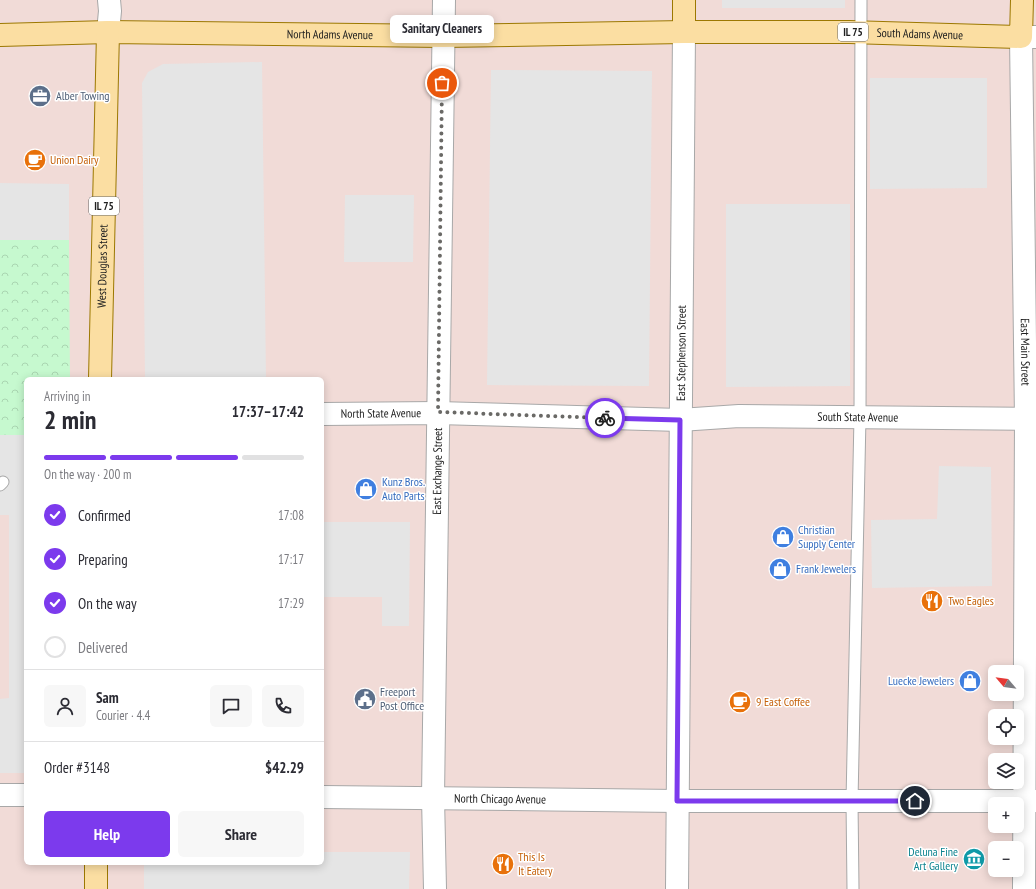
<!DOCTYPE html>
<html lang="en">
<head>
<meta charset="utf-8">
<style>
	:root { --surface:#fff; --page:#f7f7f7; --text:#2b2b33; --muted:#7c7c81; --line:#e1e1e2; --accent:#7c3aed }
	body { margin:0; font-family:"PT Sans Narrow",sans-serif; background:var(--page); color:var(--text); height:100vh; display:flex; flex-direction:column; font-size:15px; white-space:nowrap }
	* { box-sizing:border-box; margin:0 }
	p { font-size:13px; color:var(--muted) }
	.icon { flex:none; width:22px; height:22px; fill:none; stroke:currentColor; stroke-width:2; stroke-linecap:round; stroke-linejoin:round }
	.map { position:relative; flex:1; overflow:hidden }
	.panel { position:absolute; left:24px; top:377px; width:300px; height:488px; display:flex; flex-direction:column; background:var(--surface); border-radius:6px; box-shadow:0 2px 10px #0003 }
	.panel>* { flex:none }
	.needle { width:26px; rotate:299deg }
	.buttons { position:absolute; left:988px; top:665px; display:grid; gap:8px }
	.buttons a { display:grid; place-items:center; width:36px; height:36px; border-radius:6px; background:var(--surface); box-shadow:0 2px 10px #0003; font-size:20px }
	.pin { position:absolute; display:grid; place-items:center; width:34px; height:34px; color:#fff; margin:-17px; border:2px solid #fff; border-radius:50%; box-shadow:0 1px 4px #0007 }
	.courier { position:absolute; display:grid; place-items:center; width:40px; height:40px; margin:-20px; border:3px solid #7c3aed; border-radius:50%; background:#fff; color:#222; box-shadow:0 1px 5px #0007 }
	.bubble { position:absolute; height:28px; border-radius:6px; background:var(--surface); box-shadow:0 2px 10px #0003; font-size:13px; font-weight:700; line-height:28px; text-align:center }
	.headline em { font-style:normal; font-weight:700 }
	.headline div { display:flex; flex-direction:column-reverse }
	.headline { display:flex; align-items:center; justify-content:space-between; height:68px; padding:0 20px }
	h1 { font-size:26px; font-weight:700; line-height:30px }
	.bar { display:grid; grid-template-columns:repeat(4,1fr); gap:6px 4px; align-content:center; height:48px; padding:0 20px }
	.bar i { height:5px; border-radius:3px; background:var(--line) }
	.bar .selected { background:var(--accent) }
	.bar p { grid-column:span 4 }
	.line { display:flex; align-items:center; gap:10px; padding:0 20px; border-top:1px solid var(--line) }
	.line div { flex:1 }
	.round { display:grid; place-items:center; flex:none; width:42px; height:42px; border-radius:6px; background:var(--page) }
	ol { padding:0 20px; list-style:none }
	li { display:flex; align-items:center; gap:12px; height:44px }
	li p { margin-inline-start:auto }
	li .icon { padding:4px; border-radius:50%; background:var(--accent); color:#fff; stroke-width:4 }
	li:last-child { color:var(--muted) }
	li i { width:22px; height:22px; border:2px solid var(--line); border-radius:50% }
	.primary-button { display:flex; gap:8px; margin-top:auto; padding:8px 20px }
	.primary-button a { flex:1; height:46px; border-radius:6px; background:var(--accent); color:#fff; font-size:16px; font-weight:700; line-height:46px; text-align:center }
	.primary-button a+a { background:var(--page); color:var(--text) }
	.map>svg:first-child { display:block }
	.commercial { fill:#f1dbd7; fill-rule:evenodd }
	.park { fill:url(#park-crowns) }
	.parking { fill:#e5e5e5 }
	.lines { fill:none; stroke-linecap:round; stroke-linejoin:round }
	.service-casing { stroke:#a8a8a8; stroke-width:13 }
	.minor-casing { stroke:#a8a8a8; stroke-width:24 }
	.tertiary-casing { stroke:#a8a8a8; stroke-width:24 }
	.primary-casing { stroke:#9c7801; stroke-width:24 }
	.service { stroke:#fff; stroke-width:11 }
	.minor { stroke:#fff; stroke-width:22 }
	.tertiary { stroke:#fff; stroke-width:22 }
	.primary { stroke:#fbdea2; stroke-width:22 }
	.done { stroke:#6a6966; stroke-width:4; stroke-dasharray:0 7.2 }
	.route { stroke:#7c3aed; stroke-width:5 }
	.labels { text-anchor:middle; stroke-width:3; stroke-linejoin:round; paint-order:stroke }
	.shield { fill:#fff; stroke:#646464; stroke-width:1 }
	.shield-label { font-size:11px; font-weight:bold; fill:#212121 }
	.street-label { font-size:12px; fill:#212121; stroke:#fff }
	.service-label { font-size:12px; fill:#4e5e75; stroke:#fff; text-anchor:start }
	.food-label { font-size:12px; fill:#c56008; stroke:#fff; text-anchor:start }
	.shop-label { font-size:12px; fill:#366cbe; stroke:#fff; text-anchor:start }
	.culture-label { font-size:12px; fill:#0d838f; stroke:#fff; text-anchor:end }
</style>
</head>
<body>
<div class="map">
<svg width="1036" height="889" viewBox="0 0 1036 889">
	<defs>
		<pattern id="park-crowns" width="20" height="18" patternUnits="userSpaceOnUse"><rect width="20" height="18" fill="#c6f9cf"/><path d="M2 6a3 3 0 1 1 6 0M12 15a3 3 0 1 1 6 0" fill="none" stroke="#aad5b1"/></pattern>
	</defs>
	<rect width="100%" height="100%" fill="#f1efe7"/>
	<path class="commercial" d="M 0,0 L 1036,0 L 1036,889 L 0,889 ZM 26,379 L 322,379 L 322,863 L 26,863 ZM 995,672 L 1017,672 L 1017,694 L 995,694 ZM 995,716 L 1017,716 L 1017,738 L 995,738 ZM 995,760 L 1017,760 L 1017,782 L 995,782 ZM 995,804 L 1017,804 L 1017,826 L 995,826 ZM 995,848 L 1017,848 L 1017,870 L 995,870 Z"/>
	<path class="park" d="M 0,240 L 69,240 L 70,379 L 26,379 L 26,435 L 0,435 Z"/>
	<path class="parking" d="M 722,0 L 845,0 L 845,8 L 722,8 Z
		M 262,62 L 266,379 L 145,379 L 142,83 L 148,72 L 163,64 Z
		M 491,70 L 652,71 L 649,386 L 487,385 Z
		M 870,78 L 987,78 L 987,188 L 870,189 Z
		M 0,183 L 69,184 L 69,240 L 0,240 Z
		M 345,195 L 414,195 L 413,262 L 344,262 Z
		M 726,204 L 850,204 L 850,386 L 726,387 Z
		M 0,435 L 26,435 L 26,773 L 0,773 L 0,699 L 9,698 L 9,515 L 0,515 Z
		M 939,466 L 991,467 L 992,586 L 872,588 L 871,520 L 937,519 Z
		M 322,522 L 410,522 L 409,626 L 382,626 L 382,597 L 322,597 Z
		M 322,852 L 410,852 L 409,889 L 144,889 L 144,863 L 322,863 Z"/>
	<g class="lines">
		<g class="service-casing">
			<path id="service" d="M 0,485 L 3,482
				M 853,889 L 852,801 L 860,417 L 861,0"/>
		</g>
		<g class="minor-casing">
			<g id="minor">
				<path d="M 108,32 L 110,11 L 109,0"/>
				<path id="s1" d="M 1021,37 L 1026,419 L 1024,889"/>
				<path id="s2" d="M 322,414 L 438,413 L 680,420 L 739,416 L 1036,419"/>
				<path d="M 0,795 L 26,795"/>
				<path id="s3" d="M 322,797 L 677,801 L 1036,801"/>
				<path id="s4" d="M 435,889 L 433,797 L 444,0"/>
				<path id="s5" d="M 677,889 L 684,32"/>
			</g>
		</g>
		<g class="tertiary-casing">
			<path id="tertiary" d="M 1021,37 L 1036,37"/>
		</g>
		<g class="primary-casing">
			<g id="primary">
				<path d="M 684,32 L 684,0"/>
				<path id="s6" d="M 0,35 L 108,32 L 443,36 L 684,32 L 849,32 L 1021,37 L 1022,0"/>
				<path id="s7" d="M 100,379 L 108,32"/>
				<path d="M 96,863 L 96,889"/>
			</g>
		</g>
		<use href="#service" class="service"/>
		<use href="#minor" class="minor"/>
		<use href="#tertiary" class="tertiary"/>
		<use href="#primary" class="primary"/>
	</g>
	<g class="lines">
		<path class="done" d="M 442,83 L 438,412 L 605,418"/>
		<path class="route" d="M 605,418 L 680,420 L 677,801 L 915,801"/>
	</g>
	<defs>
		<g id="office-disc" transform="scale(1.15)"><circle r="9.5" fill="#5c6f8a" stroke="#fff"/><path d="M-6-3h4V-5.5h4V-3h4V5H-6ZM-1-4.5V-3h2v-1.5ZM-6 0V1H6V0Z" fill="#fff"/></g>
		<g id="cafe-disc" transform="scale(1.15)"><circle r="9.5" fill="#e8710a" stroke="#fff"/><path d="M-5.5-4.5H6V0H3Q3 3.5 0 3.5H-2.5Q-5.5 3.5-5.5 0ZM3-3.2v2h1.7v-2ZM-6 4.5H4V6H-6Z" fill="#fff"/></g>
		<g id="shop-disc" transform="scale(1.15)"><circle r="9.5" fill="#3f7fe0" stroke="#fff"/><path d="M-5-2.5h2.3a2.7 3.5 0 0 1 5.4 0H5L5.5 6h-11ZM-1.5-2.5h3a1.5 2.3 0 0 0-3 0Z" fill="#fff"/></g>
		<g id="restaurant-disc" transform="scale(1.15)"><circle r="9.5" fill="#e8710a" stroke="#fff"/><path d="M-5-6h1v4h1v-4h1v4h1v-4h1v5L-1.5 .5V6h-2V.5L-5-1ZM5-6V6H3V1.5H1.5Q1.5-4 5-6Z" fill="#fff"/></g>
		<g id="civic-disc" transform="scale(1.15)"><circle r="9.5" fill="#5c6f8a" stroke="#fff"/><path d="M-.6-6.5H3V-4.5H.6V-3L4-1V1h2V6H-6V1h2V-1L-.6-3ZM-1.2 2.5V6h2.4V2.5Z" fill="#fff"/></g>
		<g id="museum-disc" transform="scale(1.15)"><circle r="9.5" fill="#0f9aa8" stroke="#fff"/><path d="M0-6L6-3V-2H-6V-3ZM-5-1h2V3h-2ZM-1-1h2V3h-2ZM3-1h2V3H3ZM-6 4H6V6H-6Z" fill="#fff"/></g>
	</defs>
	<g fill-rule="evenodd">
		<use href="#office-disc" x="40" y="96"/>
		<use href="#cafe-disc" x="35" y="160"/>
		<use href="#shop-disc" x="366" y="489"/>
		<use href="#shop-disc" x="783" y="537"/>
		<use href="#shop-disc" x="780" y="569"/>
		<use href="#restaurant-disc" x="932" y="601"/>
		<use href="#shop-disc" x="970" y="681"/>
		<use href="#civic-disc" x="365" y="699"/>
		<use href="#cafe-disc" x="740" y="702"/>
		<use href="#museum-disc" x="974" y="859"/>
		<use href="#restaurant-disc" x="503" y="864"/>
	</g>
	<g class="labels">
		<g class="shield">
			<rect x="838" y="23" width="30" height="18" rx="3"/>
			<rect x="89" y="197" width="30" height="18" rx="3"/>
		</g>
		<g class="shield-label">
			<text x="853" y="36">IL 75</text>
			<text x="104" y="210">IL 75</text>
		</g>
		<g class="street-label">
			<text dy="4" stroke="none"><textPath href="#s6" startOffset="920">South Adams Avenue</textPath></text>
			<text dy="4" stroke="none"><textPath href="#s6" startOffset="330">North Adams Avenue</textPath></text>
			<text dy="4" stroke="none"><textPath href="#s7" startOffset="113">West Douglas Street</textPath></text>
			<text dy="4" stroke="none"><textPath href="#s1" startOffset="315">East Main Street</textPath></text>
			<text dy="4" stroke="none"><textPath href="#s5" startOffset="536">East Stephenson Street</textPath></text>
			<text dy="4" stroke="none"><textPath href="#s2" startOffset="59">North State Avenue</textPath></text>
			<text dy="4" stroke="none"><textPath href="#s2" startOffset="536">South State Avenue</textPath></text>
			<text dy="4" stroke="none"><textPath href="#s4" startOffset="418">East Exchange Street</textPath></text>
			<text dy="4" stroke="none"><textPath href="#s3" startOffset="178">North Chicago Avenue</textPath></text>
		</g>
		<g class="service-label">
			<text x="56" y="100">Alber Towing</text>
			<text x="380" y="696">Freeport<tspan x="380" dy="14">Post Office</tspan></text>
		</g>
		<g class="food-label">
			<text x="50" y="164">Union Dairy</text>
			<text x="948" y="605">Two Eagles</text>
			<text x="756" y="706">9 East Coffee</text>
			<text x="518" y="861">This Is<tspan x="518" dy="14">It Eatery</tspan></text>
		</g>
		<g class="shop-label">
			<text x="382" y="486">Kunz Bros.<tspan x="382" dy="14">Auto Parts</tspan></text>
			<text x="798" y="534">Christian<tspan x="798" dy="14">Supply Center</tspan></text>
			<text x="796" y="573">Frank Jewelers</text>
			<text x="954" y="685" text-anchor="end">Luecke Jewelers</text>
		</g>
		<g class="culture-label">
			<text x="958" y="856">Deluna Fine<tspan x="958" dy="14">Art Gallery</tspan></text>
		</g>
	</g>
</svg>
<div class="buttons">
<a><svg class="needle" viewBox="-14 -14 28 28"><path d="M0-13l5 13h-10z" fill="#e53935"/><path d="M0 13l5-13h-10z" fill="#7c7c81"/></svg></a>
<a><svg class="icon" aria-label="locate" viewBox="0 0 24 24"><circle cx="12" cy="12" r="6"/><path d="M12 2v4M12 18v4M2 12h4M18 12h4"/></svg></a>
<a><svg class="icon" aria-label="layers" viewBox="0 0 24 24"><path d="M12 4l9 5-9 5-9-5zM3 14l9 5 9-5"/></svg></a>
<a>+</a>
<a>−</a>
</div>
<div class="pin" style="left:442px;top:83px;background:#ea580c"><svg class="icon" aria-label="bag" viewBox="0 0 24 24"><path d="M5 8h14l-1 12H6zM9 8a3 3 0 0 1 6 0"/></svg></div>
<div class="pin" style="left:915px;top:801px;background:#1f2937"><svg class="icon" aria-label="home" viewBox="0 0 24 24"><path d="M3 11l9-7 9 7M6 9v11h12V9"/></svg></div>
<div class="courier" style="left:605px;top:418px"><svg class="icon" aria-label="bike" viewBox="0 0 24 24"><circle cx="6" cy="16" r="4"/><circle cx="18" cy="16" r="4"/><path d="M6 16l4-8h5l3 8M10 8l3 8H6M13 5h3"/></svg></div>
<div class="bubble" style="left:390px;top:15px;width:104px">Sanitary Cleaners</div>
<section class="panel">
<div class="headline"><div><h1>2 min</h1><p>Arriving in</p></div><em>17:37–17:42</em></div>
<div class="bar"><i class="selected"></i><i class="selected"></i><i class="selected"></i><i></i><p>On the way · 200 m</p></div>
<ol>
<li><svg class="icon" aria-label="check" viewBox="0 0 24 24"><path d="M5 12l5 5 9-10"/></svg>Confirmed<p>17:08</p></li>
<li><svg class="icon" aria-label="check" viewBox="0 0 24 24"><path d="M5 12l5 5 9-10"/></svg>Preparing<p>17:17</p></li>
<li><svg class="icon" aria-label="check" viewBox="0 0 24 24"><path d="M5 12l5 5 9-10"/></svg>On the way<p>17:29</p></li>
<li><i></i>Delivered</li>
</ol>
<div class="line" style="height:72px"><a class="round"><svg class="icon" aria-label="person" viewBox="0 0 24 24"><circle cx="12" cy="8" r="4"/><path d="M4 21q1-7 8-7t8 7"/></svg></a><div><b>Sam</b><p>Courier · 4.4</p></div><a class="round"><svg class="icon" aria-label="chat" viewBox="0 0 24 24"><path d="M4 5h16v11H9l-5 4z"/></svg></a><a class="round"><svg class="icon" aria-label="phone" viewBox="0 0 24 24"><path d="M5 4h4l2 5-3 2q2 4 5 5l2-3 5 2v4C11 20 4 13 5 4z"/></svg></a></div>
<div class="line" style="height:52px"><div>Order #3148</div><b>$42.29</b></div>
<div class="primary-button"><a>Help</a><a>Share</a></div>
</section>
</div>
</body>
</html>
